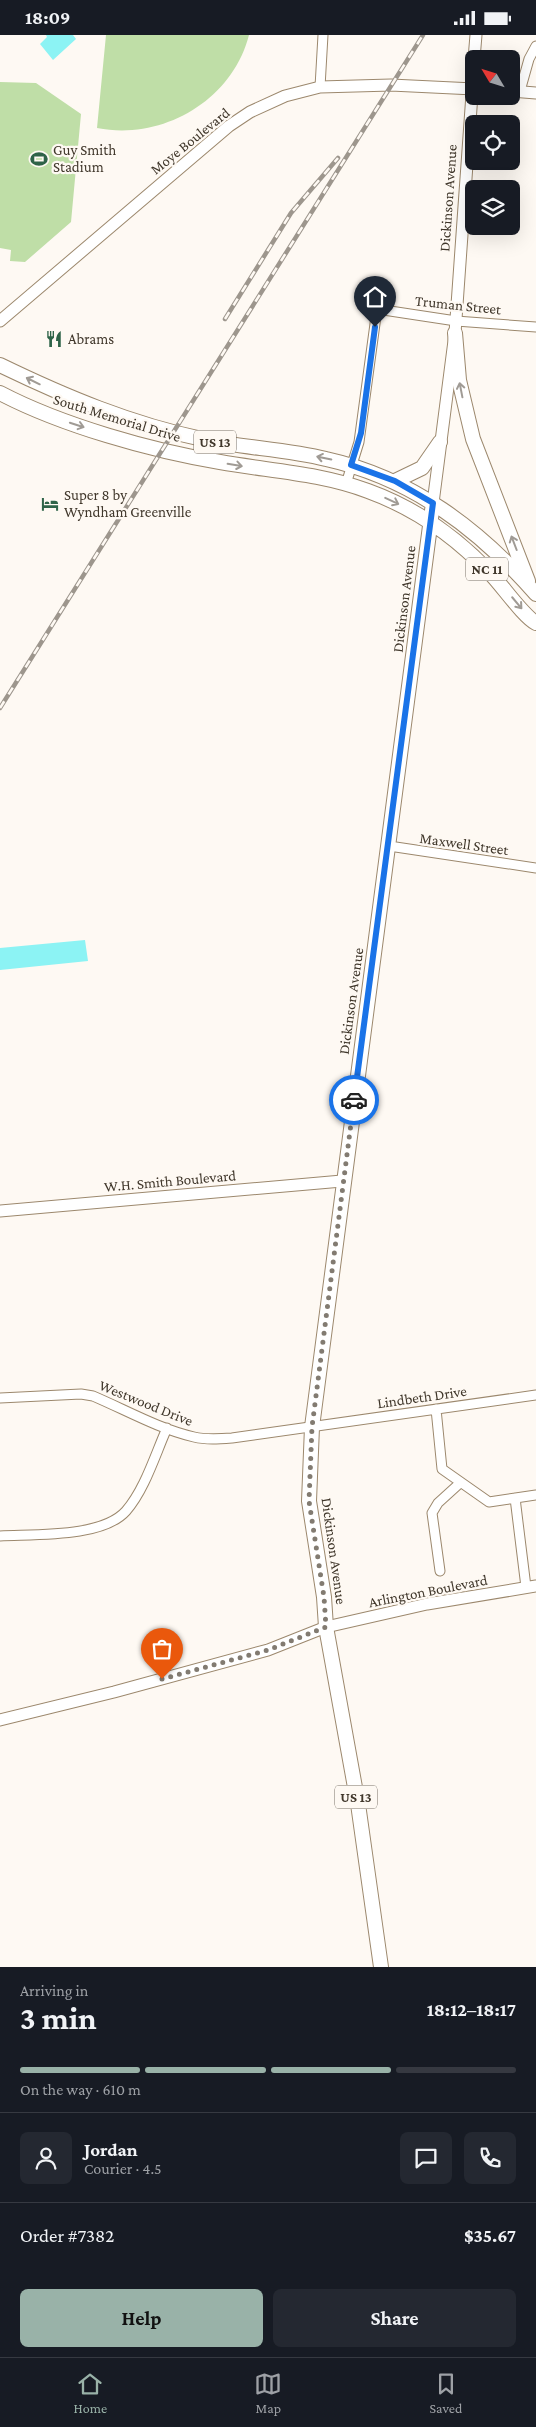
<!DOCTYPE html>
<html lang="en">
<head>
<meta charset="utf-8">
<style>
	:root { --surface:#171b24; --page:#242831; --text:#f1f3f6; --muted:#9ea1a6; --line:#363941; --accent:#99b2a8 }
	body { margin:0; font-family:"Crimson Pro",serif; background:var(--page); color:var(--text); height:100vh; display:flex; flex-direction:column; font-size:19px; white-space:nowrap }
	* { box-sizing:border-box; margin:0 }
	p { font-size:16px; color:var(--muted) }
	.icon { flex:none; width:28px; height:28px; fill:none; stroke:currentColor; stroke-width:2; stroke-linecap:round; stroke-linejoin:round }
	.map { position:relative; height:1932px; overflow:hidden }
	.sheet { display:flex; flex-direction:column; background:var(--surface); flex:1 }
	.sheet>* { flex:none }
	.needle { width:32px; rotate:308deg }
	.fabs { position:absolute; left:465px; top:15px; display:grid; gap:10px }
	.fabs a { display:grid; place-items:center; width:55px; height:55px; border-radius:8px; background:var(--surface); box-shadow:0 5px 20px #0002; font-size:25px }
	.pin { position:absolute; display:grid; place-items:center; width:42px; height:42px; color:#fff; margin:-51px -21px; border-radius:50% 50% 50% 0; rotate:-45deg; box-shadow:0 0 5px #0007 }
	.pin .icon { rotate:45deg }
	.courier { position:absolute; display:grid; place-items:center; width:50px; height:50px; margin:-25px; border:4px solid #1a73e8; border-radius:50%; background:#fff; color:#222; box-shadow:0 1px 6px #0007 }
	.headline em { font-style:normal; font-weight:700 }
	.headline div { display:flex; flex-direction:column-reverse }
	.headline { display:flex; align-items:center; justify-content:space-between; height:85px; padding:0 20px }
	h1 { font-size:32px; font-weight:700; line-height:38px }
	.bar { display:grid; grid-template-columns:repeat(4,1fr); gap:8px 5px; align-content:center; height:60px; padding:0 20px }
	.bar i { height:6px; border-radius:4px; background:var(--line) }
	.bar .selected { background:var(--accent) }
	.bar p { grid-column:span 4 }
	.line { display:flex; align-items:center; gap:12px; padding:0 20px; border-top:1px solid var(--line) }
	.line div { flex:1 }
	.round { display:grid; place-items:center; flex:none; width:52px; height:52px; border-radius:8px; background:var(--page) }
	.action { display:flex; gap:10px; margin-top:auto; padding:10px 20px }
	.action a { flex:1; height:58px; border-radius:8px; background:var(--accent); color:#111; font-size:20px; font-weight:700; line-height:58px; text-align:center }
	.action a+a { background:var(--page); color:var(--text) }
	.status { display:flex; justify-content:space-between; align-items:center; height:35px; padding:0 25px; background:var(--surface); direction:ltr }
	.status svg { height:14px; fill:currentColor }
	.menu { display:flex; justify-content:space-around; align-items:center; height:70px; border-top:1px solid var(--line); background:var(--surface); font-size:14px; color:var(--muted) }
	.menu a { display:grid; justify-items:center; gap:2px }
	.menu .selected { color:var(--accent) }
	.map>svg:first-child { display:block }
	.grass { fill:#bfdea7 }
	.water { fill:#8cf3f4 }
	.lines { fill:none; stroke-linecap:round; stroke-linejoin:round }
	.street-casing { stroke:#9c886d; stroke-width:11 }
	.secondary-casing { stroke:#9c886d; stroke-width:13 }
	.primary-casing { stroke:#9c886d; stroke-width:16 }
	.street { stroke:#fff; stroke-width:9 }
	.secondary { stroke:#fff; stroke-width:11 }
	.primary { stroke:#fff; stroke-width:14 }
	.rail-casing { stroke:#9d968d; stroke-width:4.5 }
	.rail { stroke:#fef9f3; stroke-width:2.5; stroke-dasharray:8; stroke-linecap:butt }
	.oneway { stroke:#a09b95 }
	.done { stroke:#827b71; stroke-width:5; stroke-dasharray:0 9 }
	.route { stroke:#1a73e8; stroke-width:6 }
	.labels { text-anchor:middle; stroke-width:4.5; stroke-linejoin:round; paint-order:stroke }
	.shield { fill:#fef9f3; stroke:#797167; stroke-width:1 }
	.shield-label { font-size:14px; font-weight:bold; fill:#40372b }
	.street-label { font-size:15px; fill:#40372b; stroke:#fef9f3 }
	.poi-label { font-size:15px; fill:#40372b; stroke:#fef9f3; text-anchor:start }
</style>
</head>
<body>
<div class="status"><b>18:09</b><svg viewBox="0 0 49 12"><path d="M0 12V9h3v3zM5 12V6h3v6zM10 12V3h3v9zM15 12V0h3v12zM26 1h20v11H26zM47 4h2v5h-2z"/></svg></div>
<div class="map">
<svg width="536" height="1932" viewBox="0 0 536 1932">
	<rect width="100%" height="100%" fill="#fef9f3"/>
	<path class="grass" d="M 106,0 L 249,0 C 232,66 162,106 97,93 Z
		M 0,47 L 36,48 L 81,79 L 71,187 L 25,227 L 10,226 L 11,215 L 0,213 Z"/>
	<path class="water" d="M 46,0 L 73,0 L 76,4 L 53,25 L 40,9 L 47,2 Z
		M 85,905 L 88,926 L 0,935 L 0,913 Z"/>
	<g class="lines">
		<g class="street-casing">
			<path id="street" d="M 320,52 L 323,0
				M 520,56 L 529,24 L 536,11
				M 346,449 L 359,407 L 377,274 L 456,286 L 536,292
				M 389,811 L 536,833
				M 0,1363 L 81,1359 L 93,1361 C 126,1375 159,1394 194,1402 C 206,1405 219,1404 232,1403 L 536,1360
				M 436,1374 L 442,1434 L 489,1467 L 536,1460
				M 515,1463 L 526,1552
				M 0,1501 C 34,1499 102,1503 126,1476 C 145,1454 155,1420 167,1393
				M 440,1536 L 432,1478 L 438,1468 L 460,1448"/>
		</g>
		<g class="secondary-casing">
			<path id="secondary" d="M 474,24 L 476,0
				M 511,56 L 536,58
				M 0,286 L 229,91 L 250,77 L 285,61 L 320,52 L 391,50 L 474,54
				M 433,468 L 455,298 L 474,31
				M 0,1176 L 342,1146
				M 0,1685 L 114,1657 L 268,1615 L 326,1592 L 427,1569 L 536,1551"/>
		</g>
		<g class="primary-casing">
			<path id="primary" d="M 455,298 L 459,345 L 473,404 L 528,546
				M 0,330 C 66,362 131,389 202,404 C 243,413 286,414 326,424 C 412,443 479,494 536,559
				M 0,358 C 61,390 152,416 220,427 C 270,436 320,438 368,456 C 415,473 456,502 490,538 C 502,550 523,581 536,588
				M 395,446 L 422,433 L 440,407
				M 381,1932 L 358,1769 L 326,1592 L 324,1562 L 309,1466 L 312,1392 L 433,468"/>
		</g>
		<use href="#street" class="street"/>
		<use href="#secondary" class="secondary"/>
		<use href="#primary" class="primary"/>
		<g class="rail-casing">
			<path id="rail" d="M 225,284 L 291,178 L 338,123
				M 0,673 L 423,0"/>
		</g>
		<use href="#rail" class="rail"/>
	</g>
	<defs><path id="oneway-shaft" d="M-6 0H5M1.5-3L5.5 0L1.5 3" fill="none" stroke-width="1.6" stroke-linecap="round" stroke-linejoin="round" transform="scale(1.25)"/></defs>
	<g class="oneway">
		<use href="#oneway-shaft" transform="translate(33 346) rotate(-154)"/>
		<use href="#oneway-shaft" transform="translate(461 355) rotate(-101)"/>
		<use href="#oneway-shaft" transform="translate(77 390) rotate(18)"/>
		<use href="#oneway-shaft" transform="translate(324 423) rotate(-168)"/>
		<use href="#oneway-shaft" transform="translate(235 430) rotate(9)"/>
		<use href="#oneway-shaft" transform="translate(392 466) rotate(25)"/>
		<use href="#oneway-shaft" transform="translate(514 508) rotate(-111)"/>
		<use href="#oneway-shaft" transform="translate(517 568) rotate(50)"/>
	</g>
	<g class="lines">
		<path class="done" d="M 162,1644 L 268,1615 L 326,1592 L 324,1562 L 309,1466 L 312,1392 L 354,1065"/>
		<path class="route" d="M 354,1065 L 433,468 L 395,446 L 351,430 L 361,398 L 375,292"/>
	</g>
	<defs>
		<g id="stadium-bare" transform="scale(1.35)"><path d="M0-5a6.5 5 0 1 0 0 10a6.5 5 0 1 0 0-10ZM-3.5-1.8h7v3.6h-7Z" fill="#2e6348" stroke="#fef9f3" stroke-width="2.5" paint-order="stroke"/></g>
		<g id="restaurant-bare" transform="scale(1.35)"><path d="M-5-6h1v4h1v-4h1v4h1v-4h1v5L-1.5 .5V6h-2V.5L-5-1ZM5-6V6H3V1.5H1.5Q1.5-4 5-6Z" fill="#2e6348" stroke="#fef9f3" stroke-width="2.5" paint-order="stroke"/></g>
		<g id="hotel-bare" transform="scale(1.35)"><path d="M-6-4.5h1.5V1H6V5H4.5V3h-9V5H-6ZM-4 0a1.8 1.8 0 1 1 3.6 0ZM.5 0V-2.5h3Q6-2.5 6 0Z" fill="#2e6348" stroke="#fef9f3" stroke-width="2.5" paint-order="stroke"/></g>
	</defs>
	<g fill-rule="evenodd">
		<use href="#stadium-bare" x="39" y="124"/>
		<use href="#restaurant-bare" x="54" y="304"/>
		<use href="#hotel-bare" x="50" y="469"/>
	</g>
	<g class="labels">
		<g class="shield">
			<rect x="194" y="395.5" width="42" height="23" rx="4"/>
			<rect x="466" y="522.5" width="42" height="23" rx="4"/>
			<rect x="335" y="1750.5" width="42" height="23" rx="4"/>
		</g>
		<g class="shield-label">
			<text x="215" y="412">US 13</text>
			<text x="487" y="539">NC 11</text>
			<text x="356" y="1767">US 13</text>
		</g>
		<g class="street-label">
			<text transform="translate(190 106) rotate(-39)" y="5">Moye Boulevard</text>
			<text transform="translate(448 163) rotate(-86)" y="5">Dickinson Avenue</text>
			<text transform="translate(458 270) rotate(6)" y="5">Truman Street</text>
			<text transform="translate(117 383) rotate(17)" y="5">South Memorial Drive</text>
			<text transform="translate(404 564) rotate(-83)" y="5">Dickinson Avenue</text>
			<text transform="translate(464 809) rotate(8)" y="5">Maxwell Street</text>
			<text transform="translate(351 966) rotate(-82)" y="5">Dickinson Avenue</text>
			<text transform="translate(170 1146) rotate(-5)" y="5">W.H. Smith Boulevard</text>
			<text transform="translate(422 1362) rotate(-8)" y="5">Lindbeth Drive</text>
			<text transform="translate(146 1368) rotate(22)" y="5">Westwood Drive</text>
			<text transform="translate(334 1516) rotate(82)" y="5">Dickinson Avenue</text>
			<text transform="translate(428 1556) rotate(-11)" y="5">Arlington Boulevard</text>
		</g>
		<g class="poi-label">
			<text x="53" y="120">Guy Smith<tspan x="53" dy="17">Stadium</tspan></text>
			<text x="68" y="309">Abrams</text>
			<text x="64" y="465">Super 8 by<tspan x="64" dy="17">Wyndham Greenville</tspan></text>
		</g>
	</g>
</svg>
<div class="fabs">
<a><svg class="needle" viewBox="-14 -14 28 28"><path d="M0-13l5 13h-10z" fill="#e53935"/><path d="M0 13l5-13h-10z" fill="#9ea1a6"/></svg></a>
<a><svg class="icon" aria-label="locate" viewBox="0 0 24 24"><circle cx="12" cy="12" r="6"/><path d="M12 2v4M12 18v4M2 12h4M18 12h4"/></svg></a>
<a><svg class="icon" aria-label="layers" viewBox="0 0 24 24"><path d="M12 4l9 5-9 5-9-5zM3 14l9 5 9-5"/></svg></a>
</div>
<div class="pin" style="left:162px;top:1644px;background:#ea580c"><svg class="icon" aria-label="bag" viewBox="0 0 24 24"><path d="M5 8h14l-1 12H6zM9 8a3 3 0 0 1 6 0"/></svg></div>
<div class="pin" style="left:375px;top:292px;background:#1f2937"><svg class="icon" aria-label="home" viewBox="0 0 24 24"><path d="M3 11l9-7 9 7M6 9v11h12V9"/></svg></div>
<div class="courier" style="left:354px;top:1065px"><svg class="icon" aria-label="car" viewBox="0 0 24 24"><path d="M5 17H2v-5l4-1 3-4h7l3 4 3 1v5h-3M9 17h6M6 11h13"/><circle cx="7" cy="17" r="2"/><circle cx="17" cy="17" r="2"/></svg></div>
</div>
<section class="sheet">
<div class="headline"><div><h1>3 min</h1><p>Arriving in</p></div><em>18:12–18:17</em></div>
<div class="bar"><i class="selected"></i><i class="selected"></i><i class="selected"></i><i></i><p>On the way · 610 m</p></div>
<div class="line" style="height:90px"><a class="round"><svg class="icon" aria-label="person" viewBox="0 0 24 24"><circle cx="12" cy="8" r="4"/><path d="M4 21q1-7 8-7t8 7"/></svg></a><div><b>Jordan</b><p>Courier · 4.5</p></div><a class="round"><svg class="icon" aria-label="chat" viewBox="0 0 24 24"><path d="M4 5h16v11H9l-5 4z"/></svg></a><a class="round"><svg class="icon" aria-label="phone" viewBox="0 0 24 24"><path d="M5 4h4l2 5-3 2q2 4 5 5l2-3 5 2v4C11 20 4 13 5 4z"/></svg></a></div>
<div class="line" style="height:65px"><div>Order #7382</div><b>$35.67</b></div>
<div class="action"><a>Help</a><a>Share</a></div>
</section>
<nav class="menu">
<a class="selected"><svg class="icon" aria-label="home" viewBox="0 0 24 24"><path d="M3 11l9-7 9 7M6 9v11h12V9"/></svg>Home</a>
<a><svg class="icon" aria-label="map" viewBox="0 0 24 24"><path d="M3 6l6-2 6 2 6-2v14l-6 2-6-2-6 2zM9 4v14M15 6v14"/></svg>Map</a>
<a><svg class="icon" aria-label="saved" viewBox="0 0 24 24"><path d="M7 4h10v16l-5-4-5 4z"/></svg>Saved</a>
</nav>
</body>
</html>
